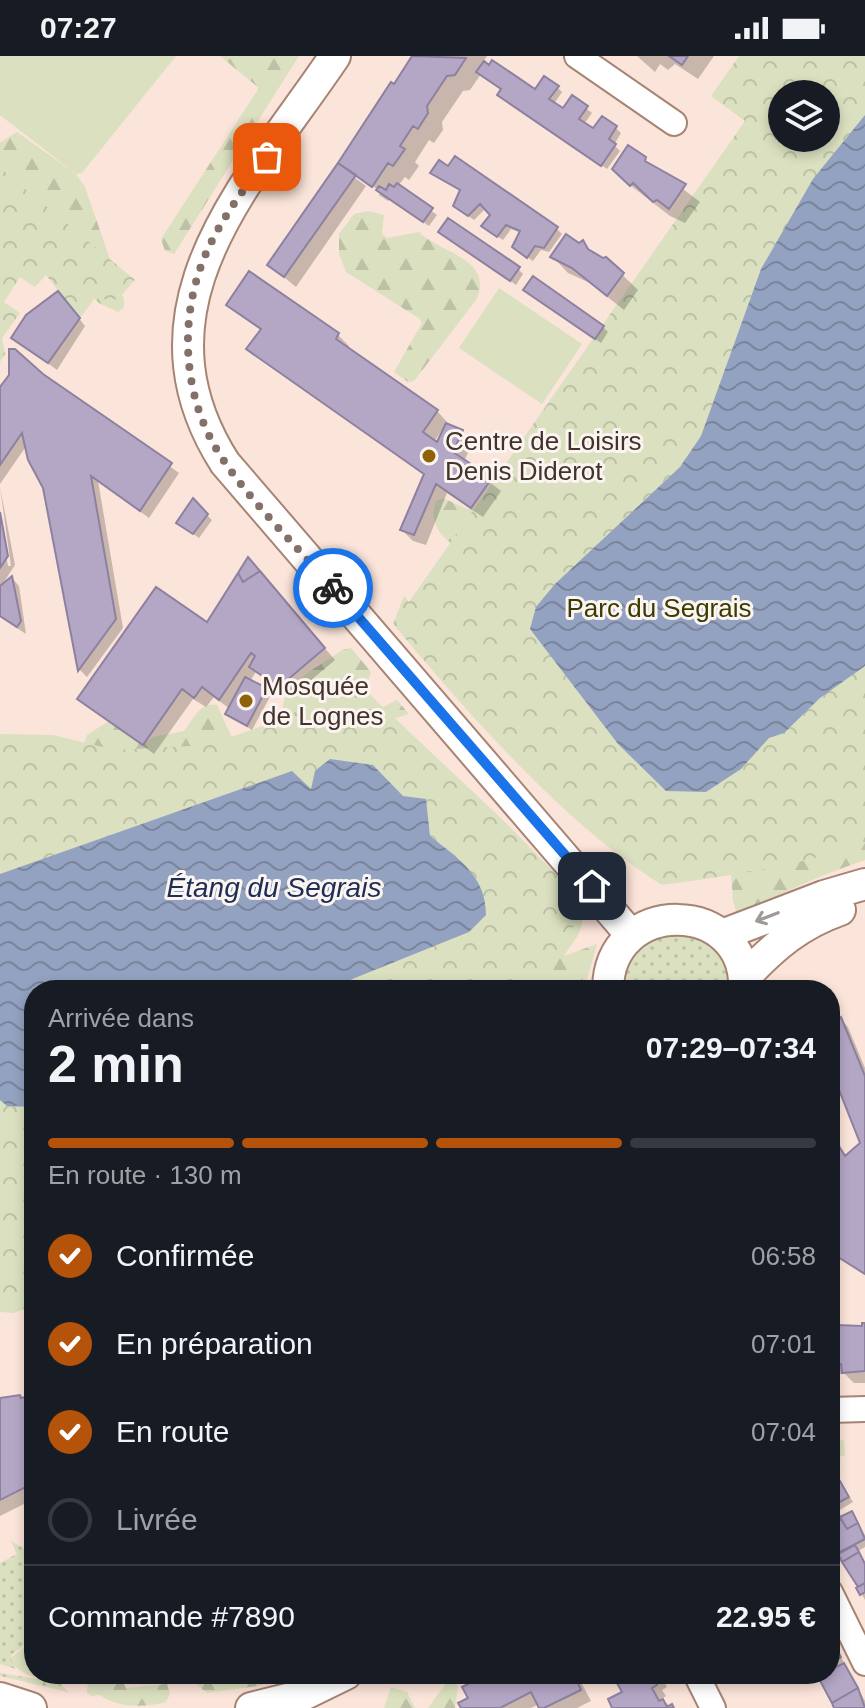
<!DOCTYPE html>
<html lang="fr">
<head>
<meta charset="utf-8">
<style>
	:root { --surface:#171b24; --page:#20242c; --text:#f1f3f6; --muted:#9ea1a6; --line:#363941; --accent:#b45309 }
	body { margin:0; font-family:Helvetica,sans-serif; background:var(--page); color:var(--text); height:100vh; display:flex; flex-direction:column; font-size:30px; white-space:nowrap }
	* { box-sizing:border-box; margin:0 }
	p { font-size:26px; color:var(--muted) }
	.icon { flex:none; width:44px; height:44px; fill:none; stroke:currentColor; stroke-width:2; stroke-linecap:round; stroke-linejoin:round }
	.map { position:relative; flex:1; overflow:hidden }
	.side { position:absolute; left:24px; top:924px; width:816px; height:704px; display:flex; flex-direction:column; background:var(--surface); border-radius:32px; box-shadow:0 4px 12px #0003 }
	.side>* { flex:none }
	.fabs { position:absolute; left:768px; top:24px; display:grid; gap:16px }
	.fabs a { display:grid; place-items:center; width:72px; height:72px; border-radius:50%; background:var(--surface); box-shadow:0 4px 12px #0003; font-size:40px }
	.pin { position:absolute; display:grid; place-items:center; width:68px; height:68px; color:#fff; margin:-34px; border-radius:16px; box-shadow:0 4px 12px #0006 }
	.courier { position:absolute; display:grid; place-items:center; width:80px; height:80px; margin:-40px; border:6px solid #1a73e8; border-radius:50%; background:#fff; color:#222; box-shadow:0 2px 10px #0007 }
	.head em { font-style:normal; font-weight:600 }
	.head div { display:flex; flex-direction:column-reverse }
	.head { display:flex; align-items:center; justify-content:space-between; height:136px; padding:0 24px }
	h1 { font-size:52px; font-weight:600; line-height:60px }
	.bar { display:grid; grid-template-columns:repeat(4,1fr); gap:12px 8px; align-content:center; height:96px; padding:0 24px }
	.bar i { height:10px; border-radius:6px; background:var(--line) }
	.bar .selected { background:var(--accent) }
	.bar p { grid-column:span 4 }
	.line { display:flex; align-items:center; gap:20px; padding:0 24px; border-top:2px solid var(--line) }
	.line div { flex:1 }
	ol { padding:0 24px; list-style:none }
	li { display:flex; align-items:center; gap:24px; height:88px }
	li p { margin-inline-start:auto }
	li .icon { padding:8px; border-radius:50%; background:var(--accent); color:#fff; stroke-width:4 }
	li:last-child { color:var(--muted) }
	li i { width:44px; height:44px; border:4px solid var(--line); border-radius:50% }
	.status { display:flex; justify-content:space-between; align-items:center; height:56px; padding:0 40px; background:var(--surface); direction:ltr }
	.status svg { height:22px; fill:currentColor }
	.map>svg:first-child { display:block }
	.grass { fill:url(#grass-dots) }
	.forest { fill:url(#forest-firs) }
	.park { fill:url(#park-crowns); fill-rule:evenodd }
	.pitch { fill:#dbe0c0 }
	.water { fill:url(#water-waves) }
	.shadow { fill:#0003; fill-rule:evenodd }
	.building { fill:#b4a7c6; stroke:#8e81a0; stroke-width:2 }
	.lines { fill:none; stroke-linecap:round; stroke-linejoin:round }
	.minor-casing { stroke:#a68474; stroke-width:28 }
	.tertiary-casing { stroke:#a68474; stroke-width:34 }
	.minor { stroke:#fff; stroke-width:24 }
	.tertiary { stroke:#fff; stroke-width:30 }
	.oneway { stroke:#a09996 }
	.done { stroke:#837169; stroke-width:8; stroke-dasharray:0 14.4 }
	.route { stroke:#1a73e8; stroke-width:10 }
	.poi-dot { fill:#8f620a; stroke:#fcf4f1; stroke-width:3 }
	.labels { text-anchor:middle; stroke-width:6; stroke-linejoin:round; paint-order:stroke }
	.poi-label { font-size:26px; fill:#42332d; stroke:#fcf4f1; text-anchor:start }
	.park-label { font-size:26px; fill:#383c00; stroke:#fcf4f1 }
	.water-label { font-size:28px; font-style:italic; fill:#1c2d56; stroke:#fcf4f1 }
</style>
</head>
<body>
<div class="status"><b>07:27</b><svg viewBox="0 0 49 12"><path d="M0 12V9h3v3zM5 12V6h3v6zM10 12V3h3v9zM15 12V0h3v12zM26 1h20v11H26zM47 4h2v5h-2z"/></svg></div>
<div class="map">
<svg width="865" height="1652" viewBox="0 0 865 1652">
	<defs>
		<pattern id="grass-dots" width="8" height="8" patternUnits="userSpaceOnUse" patternTransform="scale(2)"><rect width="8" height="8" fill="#dbe0c0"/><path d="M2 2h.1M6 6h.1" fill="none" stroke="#bdc1a5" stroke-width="1.8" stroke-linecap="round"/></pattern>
		<pattern id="forest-firs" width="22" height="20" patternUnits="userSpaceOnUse" patternTransform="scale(2)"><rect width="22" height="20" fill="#dbe0c0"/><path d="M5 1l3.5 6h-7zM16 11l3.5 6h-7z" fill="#bdc1a5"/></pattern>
		<pattern id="park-crowns" width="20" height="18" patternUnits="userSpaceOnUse" patternTransform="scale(2)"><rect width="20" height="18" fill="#dbe0c0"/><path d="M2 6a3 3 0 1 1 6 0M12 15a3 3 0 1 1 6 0" fill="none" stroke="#bdc1a5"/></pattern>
		<pattern id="water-waves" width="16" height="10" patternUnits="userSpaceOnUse" patternTransform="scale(2)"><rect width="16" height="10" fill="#93a2c0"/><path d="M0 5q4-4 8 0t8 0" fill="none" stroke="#7a859c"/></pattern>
	</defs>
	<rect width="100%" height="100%" fill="#fbe4d9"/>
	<path class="grass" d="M 668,877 C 711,881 722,892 731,934 L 621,934 C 628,899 635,890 668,877 Z
		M 11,1485 L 34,1498 L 34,1582 L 11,1599 L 16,1613 L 0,1608 L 0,1507 L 17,1498 Z
		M 0,1617 L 60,1627 L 68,1636 L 0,1620 Z"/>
	<path class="forest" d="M 220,0 L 299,0 L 174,198 L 165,195 L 161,183 L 259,32 Z
		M 17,76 L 76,118 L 85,131 L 124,244 L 124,251 L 118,256 L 99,247 L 88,236 L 0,200 L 0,87 Z
		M 369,155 L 384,159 L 382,178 L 387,182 L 419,176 C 440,197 495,203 476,244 L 414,325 L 408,326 L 394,316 L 422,267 L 420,263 L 346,216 L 339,198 L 339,178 L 354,158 Z
		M 502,416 L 463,494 C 444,485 427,468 436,445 L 443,442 L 467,453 L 475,453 Z
		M 351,592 L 371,616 L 368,625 L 320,655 L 289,663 L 283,658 C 279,626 321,611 342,594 Z
		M 397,644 L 409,658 L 0,782 L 82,692 L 87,679 L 109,665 L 143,689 L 153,681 L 184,675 C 193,664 200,645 217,649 L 238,695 L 373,656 Z
		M 865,654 L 865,804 C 837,814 809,824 782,838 C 767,846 756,860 739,864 L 733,845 L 730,800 Z
		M 580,852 C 588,872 574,884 564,900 L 597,888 L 584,934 L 503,934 Z
		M 844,1384 L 845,1399 L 830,1404 L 830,1386 Z
		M 34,1582 L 34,1618 L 129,1618 L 124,1627 L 126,1632 L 167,1628 L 170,1638 L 166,1646 C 143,1652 118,1652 100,1639 L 91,1640 L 87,1637 L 88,1625 C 62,1623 23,1628 10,1603 Z
		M 197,1618 L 269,1618 L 265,1628 L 258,1630 L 207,1637 L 197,1629 L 202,1623 Z
		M 449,1623 L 458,1630 L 455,1652 L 428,1652 Z
		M 391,1631 L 407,1636 L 415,1652 L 384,1652 Z"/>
	<path class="park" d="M 739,0 L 865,0 L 865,786 C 800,810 731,820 662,829 C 563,767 468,657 393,568 L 404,540 L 409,546 L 745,65 L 711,40 ZM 782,38 L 826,38 L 826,82 L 782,82 Z
		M 0,112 L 135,224 L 118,243 L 106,244 L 98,238 L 80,262 L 46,219 L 35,231 L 20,221 L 4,246 L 20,257 L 2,282 L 5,298 L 0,306 Z
		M 349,619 L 506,767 L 587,850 L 562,888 L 541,934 L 34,934 L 34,1250 L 13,1257 L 0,1256 L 0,678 L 53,679 L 115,694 L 209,689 L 279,664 L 308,650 Z"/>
	<path class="pitch" d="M 0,0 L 176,0 L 82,117 L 76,118 L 0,59 Z
		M 499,232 L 582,288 L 542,348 L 459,292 Z"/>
	<path class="water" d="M 865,59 L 865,610 L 820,642 L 784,677 L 769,682 L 741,713 L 706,736 L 666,735 L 618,688 L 530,573 L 536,551 L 555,528 L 680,411 L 701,380 L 761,213 L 813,123 Z
		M 330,703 L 373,709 L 403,740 L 426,743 L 430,780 C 459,803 486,820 486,859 L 469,876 L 325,934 L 34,934 L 34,1051 L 7,1050 L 0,1044 L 0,818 L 292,715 L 311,733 L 315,715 Z"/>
	<path class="shadow" d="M 415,0 L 487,0 L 482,7 L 535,35 L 557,31 L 562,36 L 554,48 L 564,55 L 573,42 L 592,57 L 584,68 L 594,75 L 616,72 L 621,77 L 614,89 L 620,95 L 607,113 L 505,43 L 503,34 L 481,18 L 470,34 L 463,35 L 442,66 L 443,74 L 434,87 L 429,84 L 415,106 L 419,110 L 409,124 L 405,121 L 398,130 L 437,159 L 429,170 L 390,143 L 388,145 L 379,139 L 381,136 L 355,117 L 355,122 L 366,130 L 296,231 L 269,209 Z
		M 637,0 L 714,0 L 698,23 L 675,8 L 668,14 L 660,8 L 655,16 Z
		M 644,103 L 700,146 L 685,167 L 670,160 L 630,129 Z
		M 433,116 L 557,173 L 562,178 L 549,196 L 541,194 L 533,205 L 520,196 L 521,177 L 511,173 L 503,184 L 489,175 L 492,159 L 486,152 L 474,164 L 461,155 L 455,150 L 462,135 Z
		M 441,176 L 518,213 L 523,218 L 516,229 Z
		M 582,187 L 596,200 L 606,203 L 638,234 L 624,254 L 590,227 L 568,217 L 553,201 Z
		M 249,218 L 338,279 L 349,290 L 347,293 L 437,355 L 447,366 L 446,369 L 462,376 L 472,387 L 464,406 L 501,435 L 483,461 L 447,437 L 426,489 L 413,485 L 402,474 L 425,420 L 249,293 L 262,275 L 229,249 ZM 442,374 L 444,375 L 438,389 L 434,386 Z
		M 531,239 L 603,271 L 608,276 L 601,287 Z
		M 66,246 L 85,270 L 57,314 L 14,282 Z
		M 42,319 L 179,417 L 149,462 L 98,425 L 123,572 L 87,621 L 80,614 L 45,432 L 27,389 L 0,428 L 0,335 Z
		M 0,431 L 15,509 L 2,529 L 12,522 L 19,530 L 26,578 L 0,561 L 0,468 L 8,510 L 11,510 Z
		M 193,446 L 212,464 L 199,482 L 178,467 Z
		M 271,529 L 335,604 L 291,641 L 256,616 L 250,625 L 271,639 L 252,674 L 233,663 L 228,658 L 230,653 L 214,641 L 206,651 L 193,643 L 154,698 L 80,643 Z
		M 841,964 L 848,971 L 865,1012 L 865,1219 L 830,1196 L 830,1078 L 847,1101 L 862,1088 L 830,1006 L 830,986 Z
		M 865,1269 L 865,1327 L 854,1327 L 845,1318 L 830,1318 L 830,1274 Z
		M 34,1341 L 34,1443 L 0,1460 L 0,1342 Z
		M 840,1427 L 853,1446 L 838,1455 L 842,1463 L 860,1471 L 865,1479 L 865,1491 L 858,1495 L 865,1506 L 865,1544 L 859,1533 L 862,1531 L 830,1479 L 830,1432 Z
		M 830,1581 L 865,1645 L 865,1652 L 836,1652 L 820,1618 L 830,1618 Z
		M 492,1618 L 597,1618 L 581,1626 L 591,1645 L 577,1652 L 541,1652 L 539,1648 L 531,1652 L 463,1652 Z
		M 615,1618 L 660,1618 L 667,1631 L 662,1634 L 666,1640 L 661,1643 L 673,1652 L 614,1652 L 625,1637 Z"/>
	<path class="building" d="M 412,0 L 466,2 L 455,19 L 447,20 L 427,50 L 428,57 L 418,73 L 413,70 L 400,90 L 405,93 L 393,110 L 388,107 L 372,131 L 338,107 L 391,26 L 394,28 Z
		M 669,0 L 688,0 L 682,9 Z
		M 492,4 L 535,33 L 544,20 L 559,30 L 549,43 L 563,52 L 572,39 L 588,50 L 579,63 L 593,72 L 602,60 L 617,70 L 609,83 L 616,88 L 601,110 L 497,39 L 501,33 L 476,16 L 484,5 L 489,9 Z
		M 628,89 L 646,101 L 645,105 L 686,128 L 669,153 L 657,144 L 653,146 L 633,127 L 630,130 L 612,113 Z
		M 455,100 L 558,171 L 544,192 L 535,190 L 527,202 L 512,191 L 520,175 L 506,169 L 497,181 L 481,170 L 490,159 L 480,148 L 468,160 L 453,150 L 460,134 L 430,117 L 439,104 L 448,110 Z
		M 338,107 L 356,119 L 284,221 L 267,209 Z
		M 397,127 L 433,152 L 423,166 L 376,134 L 379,130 L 386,134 L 389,128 L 394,131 Z
		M 448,162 L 520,211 L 510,225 L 438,176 Z
		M 566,178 L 579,187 L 583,184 L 588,193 L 603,202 L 606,201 L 624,217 L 607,240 L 572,212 L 550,201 Z
		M 249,215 L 339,277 L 336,283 L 438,354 L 423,376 L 437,386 L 446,367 L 463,374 L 453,396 L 492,422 L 471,452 L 436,428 L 414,479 L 400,474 L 424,418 L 246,293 L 261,273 L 226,249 Z
		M 533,220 L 604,270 L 595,283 L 523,234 Z
		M 58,235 L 80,262 L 48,307 L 11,282 L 26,259 Z
		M 9,293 L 15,293 L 43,318 L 172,407 L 140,455 L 91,420 L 116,563 L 78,615 L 43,432 L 28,404 L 22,377 L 0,409 L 0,331 L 9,319 Z
		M 193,442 L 208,458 L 193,478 L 176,467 Z
		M 0,456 L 8,500 L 0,512 Z
		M 248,501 L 260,515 L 243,526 L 238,517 Z
		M 260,515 L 325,592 L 279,631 L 249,611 L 255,600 L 251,597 L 219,644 L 202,631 L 194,642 L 182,633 L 143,689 L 77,643 L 156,531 L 207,566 L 238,517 L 243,526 Z
		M 12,520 L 21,565 L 17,571 L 0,560 L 0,530 Z
		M 245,621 L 267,632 L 247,670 L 225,658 Z
		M 841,961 L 865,1020 L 865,1218 L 830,1196 L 830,1075 L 845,1100 L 860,1087 L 830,1011 L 830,972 Z
		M 862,1267 L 865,1267 L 865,1315 L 842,1317 L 841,1308 L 830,1308 L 830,1273 L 837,1272 L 837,1269 L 862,1270 Z
		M 20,1339 L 21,1342 L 34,1339 L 34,1427 L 0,1444 L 0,1342 Z
		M 840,1425 L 849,1441 L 834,1449 L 841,1463 L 830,1469 L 830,1430 Z
		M 852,1455 L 858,1467 L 847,1473 L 840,1461 Z
		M 841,1463 L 847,1473 L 858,1467 L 865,1483 L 840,1496 L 833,1482 L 830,1483 L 830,1469 Z
		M 855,1489 L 859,1496 L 842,1506 L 838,1498 Z
		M 859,1496 L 865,1508 L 865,1527 L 858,1531 L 842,1506 Z
		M 865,1527 L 865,1536 L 860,1539 L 856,1532 Z
		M 830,1580 L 841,1601 L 830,1607 Z
		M 844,1607 L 858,1632 L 832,1647 L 818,1621 L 830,1618 L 830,1614 Z
		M 488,1618 L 574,1618 L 581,1634 L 544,1652 L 539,1652 L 531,1636 L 500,1652 L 461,1652 L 458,1647 L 468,1642 L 462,1631 Z
		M 612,1618 L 657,1618 L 653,1623 L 657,1629 L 652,1632 L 659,1645 L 663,1643 L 667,1651 L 672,1648 L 674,1652 L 612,1652 L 608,1643 L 622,1636 Z
		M 858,1632 L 865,1652 L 834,1652 L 832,1647 Z"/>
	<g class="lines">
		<g class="minor-casing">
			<path id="minor" d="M 577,0 L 674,67
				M 830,1354 L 865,1353
				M 830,1536 L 865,1607
				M 696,1618 L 713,1652"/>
		</g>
		<g class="tertiary-casing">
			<path id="tertiary" d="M 335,0 C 250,126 125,250 225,407 L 631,879
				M 722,879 L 824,840 L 865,828
				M 745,921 C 774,890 800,868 840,854
				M 608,934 C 608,839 749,842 744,934
				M 0,1642 L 31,1652
				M 251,1652 L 303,1639 L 346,1618"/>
		</g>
		<use href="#minor" class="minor"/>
		<use href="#tertiary" class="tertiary"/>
	</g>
	<defs><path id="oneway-shaft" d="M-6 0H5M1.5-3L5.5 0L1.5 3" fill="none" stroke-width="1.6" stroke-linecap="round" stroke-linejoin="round" transform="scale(2)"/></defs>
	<use class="oneway" href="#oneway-shaft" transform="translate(767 861) rotate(159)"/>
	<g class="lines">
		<path class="done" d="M 267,101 C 246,131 223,160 208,193 C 180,253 181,329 213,387 C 240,436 296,489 333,532"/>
		<path class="route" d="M 333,532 L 592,830"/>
	</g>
	<g class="poi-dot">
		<circle cx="429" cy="400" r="8"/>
		<circle cx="246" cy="645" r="8"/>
	</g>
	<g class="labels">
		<g class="poi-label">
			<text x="445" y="394">Centre de Loisirs<tspan x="445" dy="30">Denis Diderot</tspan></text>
			<text x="262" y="639">Mosquée<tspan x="262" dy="30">de Lognes</tspan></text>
		</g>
		<g class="park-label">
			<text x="659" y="561">Parc du Segrais</text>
		</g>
		<g class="water-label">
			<text x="274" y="841">Étang du Segrais</text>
		</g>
	</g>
</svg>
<div class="fabs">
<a><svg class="icon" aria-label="layers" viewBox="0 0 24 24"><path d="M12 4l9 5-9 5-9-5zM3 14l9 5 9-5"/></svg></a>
</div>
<div class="pin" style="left:267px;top:101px;background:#ea580c"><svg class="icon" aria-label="bag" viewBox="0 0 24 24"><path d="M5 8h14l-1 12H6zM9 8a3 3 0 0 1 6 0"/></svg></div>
<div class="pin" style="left:592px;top:830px;background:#1f2937"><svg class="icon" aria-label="home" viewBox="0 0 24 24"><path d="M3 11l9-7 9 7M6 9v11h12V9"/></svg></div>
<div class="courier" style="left:333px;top:532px"><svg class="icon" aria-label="bike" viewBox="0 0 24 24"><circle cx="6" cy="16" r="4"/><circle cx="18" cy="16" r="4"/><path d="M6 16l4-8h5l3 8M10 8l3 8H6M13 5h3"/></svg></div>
<section class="side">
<div class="head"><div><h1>2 min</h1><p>Arrivée dans</p></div><em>07:29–07:34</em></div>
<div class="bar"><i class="selected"></i><i class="selected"></i><i class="selected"></i><i></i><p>En route · 130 m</p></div>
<ol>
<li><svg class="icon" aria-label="check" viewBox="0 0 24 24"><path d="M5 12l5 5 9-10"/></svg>Confirmée<p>06:58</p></li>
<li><svg class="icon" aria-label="check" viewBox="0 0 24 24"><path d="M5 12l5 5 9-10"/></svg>En préparation<p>07:01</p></li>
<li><svg class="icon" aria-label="check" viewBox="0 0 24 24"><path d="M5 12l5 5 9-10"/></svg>En route<p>07:04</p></li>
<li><i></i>Livrée</li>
</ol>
<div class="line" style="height:104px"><div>Commande #7890</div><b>22.95 €</b></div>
</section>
</div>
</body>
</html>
